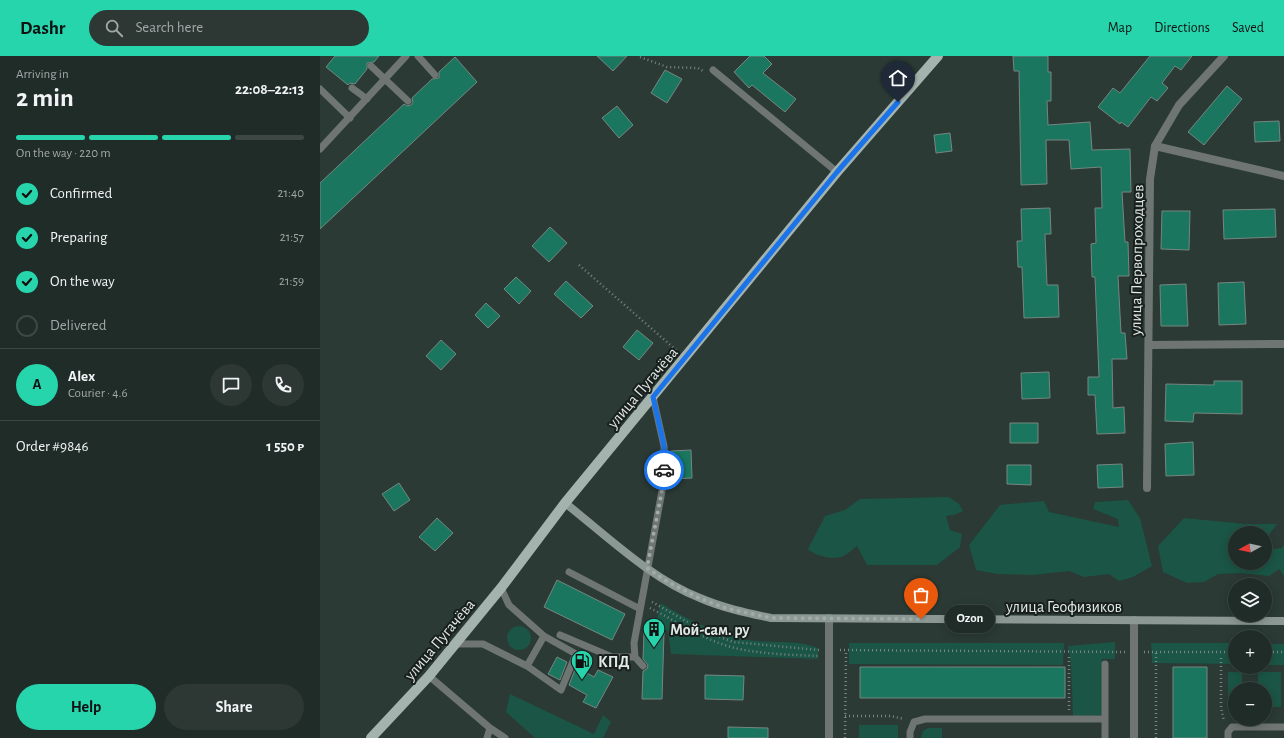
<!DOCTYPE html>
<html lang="en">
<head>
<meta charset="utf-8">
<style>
	:root { --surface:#202c28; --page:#2d3834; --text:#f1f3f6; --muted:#a2a7a8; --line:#3d4845; --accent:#27d5ad }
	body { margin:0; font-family:"Alegreya Sans",sans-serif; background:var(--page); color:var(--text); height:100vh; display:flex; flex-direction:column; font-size:15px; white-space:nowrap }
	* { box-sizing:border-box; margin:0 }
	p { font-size:13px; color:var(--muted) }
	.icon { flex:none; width:22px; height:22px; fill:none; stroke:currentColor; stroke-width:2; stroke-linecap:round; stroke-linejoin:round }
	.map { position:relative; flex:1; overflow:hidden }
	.side { display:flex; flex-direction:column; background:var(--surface); width:320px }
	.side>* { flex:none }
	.needle { width:26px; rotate:262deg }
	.buttons { position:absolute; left:908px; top:470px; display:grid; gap:8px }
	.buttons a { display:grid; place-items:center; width:44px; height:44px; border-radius:50%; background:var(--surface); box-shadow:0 2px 10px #0003,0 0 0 1px var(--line); font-size:20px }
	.pin { position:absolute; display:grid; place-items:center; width:34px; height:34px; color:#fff; margin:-41px -17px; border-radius:50% 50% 50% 0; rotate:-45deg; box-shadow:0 0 4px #0007 }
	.pin .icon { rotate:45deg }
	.courier { position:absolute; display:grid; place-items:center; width:40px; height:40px; margin:-20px; border:3px solid #1a73e8; border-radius:50%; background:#fff; color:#222; box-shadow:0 1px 5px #0007 }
	.bubble { position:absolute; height:28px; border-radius:14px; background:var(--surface); box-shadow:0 2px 10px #0003,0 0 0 1px var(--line); font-size:13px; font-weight:700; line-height:28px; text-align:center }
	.head em { font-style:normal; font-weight:700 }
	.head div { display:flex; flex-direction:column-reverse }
	.head { display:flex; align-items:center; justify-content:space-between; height:68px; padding:0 16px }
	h1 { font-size:26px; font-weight:700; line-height:30px }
	.bar { display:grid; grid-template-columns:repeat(4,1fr); gap:6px 4px; align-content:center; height:48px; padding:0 16px }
	.bar i { height:5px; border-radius:3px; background:var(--line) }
	.bar .active { background:var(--accent) }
	.bar p { grid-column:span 4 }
	.line { display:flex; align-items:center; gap:10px; padding:0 16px; border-top:1px solid var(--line) }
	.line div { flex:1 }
	.round { display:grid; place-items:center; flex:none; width:42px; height:42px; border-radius:21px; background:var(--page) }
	ol { padding:0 16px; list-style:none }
	li { display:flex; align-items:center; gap:12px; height:44px }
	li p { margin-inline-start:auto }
	li .icon { padding:4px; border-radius:50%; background:var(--accent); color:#111; stroke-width:4 }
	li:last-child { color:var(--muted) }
	li i { width:22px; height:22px; border:2px solid var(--line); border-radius:50% }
	.primary-button { display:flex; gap:8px; margin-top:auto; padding:8px 16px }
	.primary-button a { flex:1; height:46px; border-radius:24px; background:var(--accent); color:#111; font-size:16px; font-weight:700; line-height:46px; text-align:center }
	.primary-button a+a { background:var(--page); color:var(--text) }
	header { display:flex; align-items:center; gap:24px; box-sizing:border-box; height:56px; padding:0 20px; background:var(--accent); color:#111 }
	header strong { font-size:19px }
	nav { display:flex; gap:22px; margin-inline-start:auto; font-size:14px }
	.search { width:280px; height:36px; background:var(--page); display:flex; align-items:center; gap:10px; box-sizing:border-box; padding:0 14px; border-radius:22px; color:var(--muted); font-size:15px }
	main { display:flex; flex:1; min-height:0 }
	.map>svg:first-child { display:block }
	.green { fill:#1b5545; fill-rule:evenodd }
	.building { fill:#1b7660; stroke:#768680 }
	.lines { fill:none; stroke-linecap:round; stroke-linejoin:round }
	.path { stroke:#7a8682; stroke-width:2.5; stroke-dasharray:1 3; stroke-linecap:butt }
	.lane { stroke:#6e7572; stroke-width:7 }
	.street { stroke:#6e7572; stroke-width:8 }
	.secondary { stroke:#8c9894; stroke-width:8 }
	.primary { stroke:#a4b3ae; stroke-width:10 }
	.done { stroke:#a1aca8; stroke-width:4; stroke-dasharray:0 7.2 }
	.route { stroke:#1a73e8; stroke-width:5 }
	.labels { text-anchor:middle; stroke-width:4; stroke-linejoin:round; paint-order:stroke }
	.street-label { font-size:16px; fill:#e0e9e6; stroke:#181f1d }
	.poi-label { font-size:16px; font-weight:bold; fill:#e0e9e6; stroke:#181f1d; text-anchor:start }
</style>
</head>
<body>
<header>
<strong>Dashr</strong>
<div class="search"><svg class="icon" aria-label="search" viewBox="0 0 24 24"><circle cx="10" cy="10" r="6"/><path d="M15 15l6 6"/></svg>Search here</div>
<nav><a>Map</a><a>Directions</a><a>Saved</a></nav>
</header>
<main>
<section class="side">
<div class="head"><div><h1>2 min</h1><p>Arriving in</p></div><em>22:08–22:13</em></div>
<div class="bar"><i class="active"></i><i class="active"></i><i class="active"></i><i></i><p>On the way · 220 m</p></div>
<ol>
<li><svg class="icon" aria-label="check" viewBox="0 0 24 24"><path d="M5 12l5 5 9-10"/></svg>Confirmed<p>21:40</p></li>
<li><svg class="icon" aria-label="check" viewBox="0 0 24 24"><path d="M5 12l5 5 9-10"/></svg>Preparing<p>21:57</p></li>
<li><svg class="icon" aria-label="check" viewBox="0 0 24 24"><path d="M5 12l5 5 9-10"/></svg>On the way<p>21:59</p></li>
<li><i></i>Delivered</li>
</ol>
<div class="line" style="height:72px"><b class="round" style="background:var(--accent);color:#111">A</b><div><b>Alex</b><p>Courier · 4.6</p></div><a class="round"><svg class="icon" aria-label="chat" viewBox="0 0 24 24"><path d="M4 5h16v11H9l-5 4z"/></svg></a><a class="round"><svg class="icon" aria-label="phone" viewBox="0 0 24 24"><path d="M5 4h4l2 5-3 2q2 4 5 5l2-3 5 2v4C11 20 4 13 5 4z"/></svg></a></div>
<div class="line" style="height:52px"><div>Order #9846</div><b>1 550 ₽</b></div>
<div class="primary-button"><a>Help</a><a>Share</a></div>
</section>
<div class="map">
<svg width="964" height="682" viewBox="0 0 964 682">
	<rect width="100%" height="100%" fill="#2b3a35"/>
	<path class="green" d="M 629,441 L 639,448 L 643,455 L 634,459 L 626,460 L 630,474 L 642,478 L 640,491 L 617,509 L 547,509 L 537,490 C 533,493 527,499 521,501 C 511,504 496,500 488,493 L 505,460 L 525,454 L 540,443 Z
		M 808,444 L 820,462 L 832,510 L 813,521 L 799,525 L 789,518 L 764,521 L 749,515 L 713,519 L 677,518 L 656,514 L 649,489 L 680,449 L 724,445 L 729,456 L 799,471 L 798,463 L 773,453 L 775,446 Z
		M 864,462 L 926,468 L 957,468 L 948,480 L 953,493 L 962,492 L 964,488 L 964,520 L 959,513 L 949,520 L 921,517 L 898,518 L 884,526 L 867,527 L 843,516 L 838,490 ZM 915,477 L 945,477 L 945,507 L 915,507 Z
		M 341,547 C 364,563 401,578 428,584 C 451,588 476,583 498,592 L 498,603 L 351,598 L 348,575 L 336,567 Z
		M187 582a12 12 0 1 1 24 0a12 12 0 1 1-24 0Z
		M 795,586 L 795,603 L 782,603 L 782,659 L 753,660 L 751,608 L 748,590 Z
		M 529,587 L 744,587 L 743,609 L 529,608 Z
		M 831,587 L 915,587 L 915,608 L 832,607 Z
		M 945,588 L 964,588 L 964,609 L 945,609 Z
		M 908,616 L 922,616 L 922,633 L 915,633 L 915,651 L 908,651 Z
		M 938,616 L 961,616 L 961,651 L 945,651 L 945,633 L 938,633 Z
		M 190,638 L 274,678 L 283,659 L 291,666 L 283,682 L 215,682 L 186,656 Z
		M 539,669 L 578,669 L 578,682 L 539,682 Z
		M 608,672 L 622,672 L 622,682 L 601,682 L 603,675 Z"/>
	<path class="building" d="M 15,0 L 59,0 L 54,6 L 47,7 L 47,13 L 35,28 L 30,27 L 28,29 L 6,11 Z
		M 277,0 L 307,0 L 293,15 Z
		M 430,0 L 444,0 L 452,8 L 443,17 L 476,43 L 465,56 L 432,29 L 429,32 L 414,16 Z
		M 693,0 L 728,0 L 728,16 L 731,16 L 731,45 L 727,45 L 728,69 L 770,66 L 772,94 L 810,93 L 811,136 L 802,136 L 805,186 L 808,186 L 809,220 L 798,220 L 801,277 L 805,277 L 807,303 L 792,303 L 793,352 L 804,351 L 805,377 L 777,378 L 775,339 L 768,339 L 768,321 L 779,321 L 775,221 L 772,221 L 771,188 L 776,187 L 775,152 L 782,152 L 781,111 L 751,113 L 749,84 L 726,84 L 727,128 L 701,129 L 699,15 L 694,15 Z
		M 830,0 L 872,0 L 861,14 L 855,10 L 842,27 L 848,32 L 837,45 L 831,41 L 808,71 L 801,66 L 800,68 L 778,51 L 793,32 L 800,37 Z
		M 135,1 L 157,26 L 0,173 L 0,127 L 84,48 L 87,50 L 91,49 L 93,46 L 92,42 L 112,23 L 119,22 L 119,16 Z
		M 345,14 L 362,23 L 347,47 L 331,37 Z
		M 907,30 L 922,43 L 884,89 L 868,76 Z
		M 297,50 L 313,69 L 299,82 L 282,62 Z
		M 959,65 L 960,85 L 935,86 L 934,66 Z
		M 630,77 L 632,95 L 616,97 L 614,79 Z
		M 730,152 L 731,178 L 725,178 L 727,229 L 738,229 L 739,261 L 704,262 L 702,211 L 698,211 L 697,185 L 702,185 L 701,153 Z
		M 955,153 L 956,181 L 904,183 L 903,154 Z
		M 842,155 L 870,155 L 869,194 L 841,193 Z
		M 230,171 L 247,187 L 229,206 L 212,190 Z
		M 196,221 L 211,235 L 199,248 L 184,233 Z
		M 246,225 L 273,250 L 261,262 L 234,238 Z
		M 924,226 L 926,268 L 899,269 L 898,227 Z
		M 866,228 L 868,270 L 841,270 L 840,229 Z
		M 166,247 L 180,260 L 168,272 L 155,259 Z
		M 317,274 L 333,287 L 319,304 L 303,291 Z
		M 121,284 L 136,298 L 121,314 L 106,300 Z
		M 729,316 L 730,342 L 702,343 L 701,317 Z
		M 894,325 L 922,325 L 922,358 L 874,357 L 873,366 L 845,365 L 846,328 L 894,329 Z
		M 690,367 L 718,367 L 718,387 L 690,387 Z
		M 873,386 L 874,419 L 846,420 L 845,388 Z
		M 371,394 L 372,422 L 352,423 L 351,395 Z
		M 802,408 L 803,431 L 778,432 L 777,409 Z
		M 687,409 L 711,409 L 711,429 L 687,428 Z
		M 79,427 L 90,444 L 74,455 L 62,438 Z
		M 117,462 L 133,477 L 115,495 L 99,481 Z
		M 237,524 L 305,558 L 292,584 L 224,551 Z
		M 324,576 L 344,576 L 342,643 L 322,643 L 323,615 L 327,613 L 328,609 L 323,603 Z
		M 237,601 L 247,606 L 240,624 L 228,618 Z
		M 256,611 L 274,621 L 278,614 L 293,621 L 276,652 L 263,646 L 267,639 L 249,629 Z
		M 540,611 L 745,611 L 745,642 L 540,642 Z
		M 853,611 L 887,611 L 887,682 L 853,682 Z
		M 385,619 L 424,620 L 423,644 L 385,643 Z
		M 408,671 L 448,672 L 448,682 L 408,682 Z"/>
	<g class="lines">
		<path class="path" d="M 320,1 L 347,11 L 378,12 L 383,15
			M 259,209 L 356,294
			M 332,546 L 382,574 L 413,586 L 499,594
			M 330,552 C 356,565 382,583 411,591 C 437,598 473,599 500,600
			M 520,594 L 805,596
			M 824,596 L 915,596
			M 945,596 L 964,596
			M 749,601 L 749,654
			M 901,602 L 901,652 L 904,665
			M 525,660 L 571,660 L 584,663
			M 525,682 L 526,595
			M 836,682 L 836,596"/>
		<path class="lane" d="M 98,0 L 115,19
			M 51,10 L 88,45
			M 393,14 L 517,116
			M 32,32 L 47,43
			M 0,33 L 30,62
			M 0,93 L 86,0
			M 249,516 L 320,553
			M 240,579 L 292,601 L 315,601
			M 136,588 L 163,588 L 207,610 L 224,580 L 189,549 L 181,532
			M 207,610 L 241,634 L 256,598 L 224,580
			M 323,610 L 315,601 L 314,587 L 344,424 L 344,390 L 333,341
			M 109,620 L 170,672 L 167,682
			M 170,672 L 185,682
			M 590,682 L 590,676 L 594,666 L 605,663 L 785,663
			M 785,682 L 785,608
			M 908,682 L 908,676 L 912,671 L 964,671"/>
		<path class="street" d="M 835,90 L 964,120
			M 829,289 L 964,288
			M 827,432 L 830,123 L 835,90 L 859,49 L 904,0
			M 509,562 L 509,682
			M 814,564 L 814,682"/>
		<path class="secondary" d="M 245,447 C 287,480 331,523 380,542 C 403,552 427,557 451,562 L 964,565"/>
		<path class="primary" d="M 51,682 L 109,620 L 181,532 L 245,447 L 517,116 L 618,0"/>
	</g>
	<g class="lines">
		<path class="done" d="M 344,414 L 344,424 L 327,512 L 348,526 L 379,542 L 405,552 L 451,562 L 601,563"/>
		<path class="route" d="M 344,414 L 344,390 L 333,341 L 517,116 L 578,46"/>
	</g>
	<defs>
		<g id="building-pin" transform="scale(1.15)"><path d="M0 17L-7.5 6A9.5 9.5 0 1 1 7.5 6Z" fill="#27d5ad" stroke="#181f1d"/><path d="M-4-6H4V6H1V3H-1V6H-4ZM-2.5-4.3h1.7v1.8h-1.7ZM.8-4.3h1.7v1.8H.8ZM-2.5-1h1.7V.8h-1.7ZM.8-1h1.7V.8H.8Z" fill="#111"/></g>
		<g id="fuel-pin" transform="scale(1.15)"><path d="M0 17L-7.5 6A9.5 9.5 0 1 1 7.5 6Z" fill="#27d5ad" stroke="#181f1d"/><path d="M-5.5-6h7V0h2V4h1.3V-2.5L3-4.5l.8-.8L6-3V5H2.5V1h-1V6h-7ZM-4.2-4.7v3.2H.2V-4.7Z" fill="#111"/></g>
	</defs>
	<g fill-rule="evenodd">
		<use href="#building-pin" x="334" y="573"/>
		<use href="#fuel-pin" x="262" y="605"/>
	</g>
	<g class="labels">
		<g class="street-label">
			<text transform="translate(816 204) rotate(-89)" y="6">улица Первопроходцев</text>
			<text transform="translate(322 331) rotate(-50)" y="6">улица Пугачёва</text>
			<text x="744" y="556">улица Геофизиков</text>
			<text transform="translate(119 583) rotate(-50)" y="6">улица Пугачёва</text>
		</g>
		<g class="poi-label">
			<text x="350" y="579">Мой-сам. ру</text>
			<text x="278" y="611">КПД</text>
		</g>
	</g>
</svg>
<div class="buttons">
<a><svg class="needle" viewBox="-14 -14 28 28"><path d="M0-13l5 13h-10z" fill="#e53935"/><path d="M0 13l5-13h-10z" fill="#a2a7a8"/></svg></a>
<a><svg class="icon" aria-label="layers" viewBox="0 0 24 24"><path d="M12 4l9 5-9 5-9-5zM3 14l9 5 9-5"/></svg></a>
<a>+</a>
<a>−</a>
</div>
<div class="pin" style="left:601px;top:563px;background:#ea580c"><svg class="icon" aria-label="bag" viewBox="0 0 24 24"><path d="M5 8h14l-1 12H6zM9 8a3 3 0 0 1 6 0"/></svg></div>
<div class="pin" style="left:578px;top:46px;background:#1f2937"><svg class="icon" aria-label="home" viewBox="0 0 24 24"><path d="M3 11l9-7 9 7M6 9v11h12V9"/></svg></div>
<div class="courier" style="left:344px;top:414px"><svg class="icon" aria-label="car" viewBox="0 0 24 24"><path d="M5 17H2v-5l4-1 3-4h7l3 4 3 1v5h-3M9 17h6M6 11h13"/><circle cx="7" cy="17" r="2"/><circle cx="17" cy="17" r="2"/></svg></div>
<div class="bubble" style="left:625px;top:549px;width:50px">Ozon</div>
</div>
</main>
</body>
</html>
